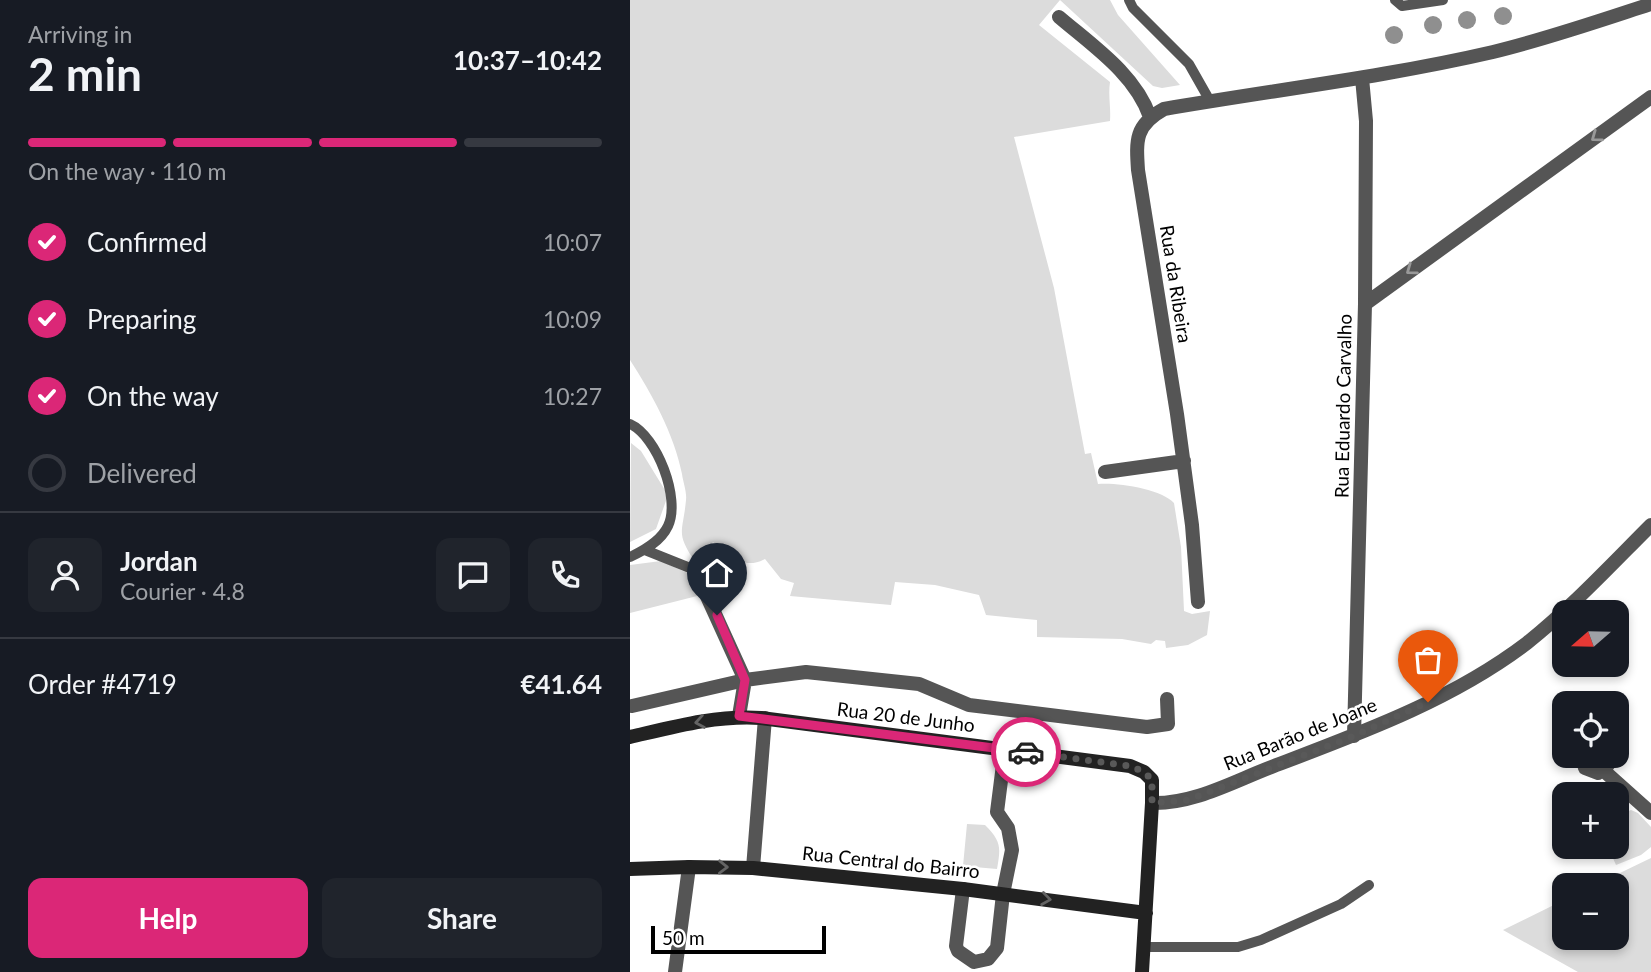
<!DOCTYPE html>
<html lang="en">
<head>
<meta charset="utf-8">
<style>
	:root { --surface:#171b24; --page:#20242c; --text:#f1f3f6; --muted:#9ea1a6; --line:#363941; --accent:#db2777 }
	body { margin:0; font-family:Lato,sans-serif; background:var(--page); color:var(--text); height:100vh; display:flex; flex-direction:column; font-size:26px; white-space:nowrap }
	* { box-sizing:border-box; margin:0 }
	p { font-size:23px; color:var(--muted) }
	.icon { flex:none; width:38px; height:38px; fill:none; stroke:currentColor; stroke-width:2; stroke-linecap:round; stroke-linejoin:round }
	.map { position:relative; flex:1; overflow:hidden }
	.side { display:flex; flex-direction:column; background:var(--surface); width:630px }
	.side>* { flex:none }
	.needle { width:46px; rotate:250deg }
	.fabs { position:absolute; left:922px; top:600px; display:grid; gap:14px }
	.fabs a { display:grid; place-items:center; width:77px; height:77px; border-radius:14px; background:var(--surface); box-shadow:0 4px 10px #0003; font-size:35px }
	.scale { position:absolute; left:21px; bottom:18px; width:175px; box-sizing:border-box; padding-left:7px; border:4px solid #000; border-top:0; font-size:19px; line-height:24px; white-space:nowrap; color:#000; -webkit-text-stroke:5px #fff; paint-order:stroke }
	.pin { position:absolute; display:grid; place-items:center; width:60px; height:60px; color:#fff; margin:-72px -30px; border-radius:50% 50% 50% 0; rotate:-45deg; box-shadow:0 0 7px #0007 }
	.pin .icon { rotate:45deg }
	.courier { position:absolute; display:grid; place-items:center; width:70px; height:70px; margin:-35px; border:5px solid #db2777; border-radius:50%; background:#fff; color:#222; box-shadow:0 2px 9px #0007 }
	.head em { font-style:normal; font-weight:700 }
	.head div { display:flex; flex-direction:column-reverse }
	.head { display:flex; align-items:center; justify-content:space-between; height:119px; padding:0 28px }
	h1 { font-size:46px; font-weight:700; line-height:52px }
	.bar { display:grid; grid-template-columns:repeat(4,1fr); gap:10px 7px; align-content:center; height:84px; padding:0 28px }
	.bar i { height:9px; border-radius:5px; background:var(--line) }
	.bar .selected { background:var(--accent) }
	.bar p { grid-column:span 4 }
	.line { display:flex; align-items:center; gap:18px; padding:0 28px; border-top:2px solid var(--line) }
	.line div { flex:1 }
	.round { display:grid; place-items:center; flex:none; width:74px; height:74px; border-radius:14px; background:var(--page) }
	ol { padding:0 28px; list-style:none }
	li { display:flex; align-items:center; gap:21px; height:77px }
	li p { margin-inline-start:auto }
	li .icon { padding:7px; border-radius:50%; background:var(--accent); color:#fff; stroke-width:4 }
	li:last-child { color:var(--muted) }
	li i { width:38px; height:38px; border:4px solid var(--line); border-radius:50% }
	.primary-button { display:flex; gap:14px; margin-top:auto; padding:14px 28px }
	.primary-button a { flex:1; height:80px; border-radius:14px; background:var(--accent); color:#fff; font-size:28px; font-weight:700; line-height:80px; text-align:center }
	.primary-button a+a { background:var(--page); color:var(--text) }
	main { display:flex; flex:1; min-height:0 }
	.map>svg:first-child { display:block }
	.green { fill:#dcdcdc }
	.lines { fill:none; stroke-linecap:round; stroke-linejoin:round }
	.lane { stroke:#555; stroke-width:10 }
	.street { stroke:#555; stroke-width:14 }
	.secondary { stroke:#222; stroke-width:14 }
	.tree { fill:#8f8f8f }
	.oneway { stroke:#999 }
	.oneway2 { stroke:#646464 }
	.done { stroke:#595959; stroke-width:7; stroke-dasharray:0 12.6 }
	.route { stroke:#db2777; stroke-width:9 }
	.labels { text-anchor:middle; stroke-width:5; stroke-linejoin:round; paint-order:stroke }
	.street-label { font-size:19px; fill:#000; stroke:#fff }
</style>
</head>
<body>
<main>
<section class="side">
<div class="head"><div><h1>2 min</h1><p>Arriving in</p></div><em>10:37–10:42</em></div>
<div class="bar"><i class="selected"></i><i class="selected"></i><i class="selected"></i><i></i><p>On the way · 110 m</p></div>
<ol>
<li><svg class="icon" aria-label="check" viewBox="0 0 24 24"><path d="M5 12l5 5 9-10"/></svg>Confirmed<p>10:07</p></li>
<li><svg class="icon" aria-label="check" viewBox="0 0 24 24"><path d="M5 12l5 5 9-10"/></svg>Preparing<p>10:09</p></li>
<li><svg class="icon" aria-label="check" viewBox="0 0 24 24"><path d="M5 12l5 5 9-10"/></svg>On the way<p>10:27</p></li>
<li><i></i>Delivered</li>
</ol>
<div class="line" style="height:126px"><a class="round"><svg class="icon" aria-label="person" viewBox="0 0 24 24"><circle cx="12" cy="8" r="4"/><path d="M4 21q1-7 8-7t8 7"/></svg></a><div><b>Jordan</b><p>Courier · 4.8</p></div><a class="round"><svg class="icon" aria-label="chat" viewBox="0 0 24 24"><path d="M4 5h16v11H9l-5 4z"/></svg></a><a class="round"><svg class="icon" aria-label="phone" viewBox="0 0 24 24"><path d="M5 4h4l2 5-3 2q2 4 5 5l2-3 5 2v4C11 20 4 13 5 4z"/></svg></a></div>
<div class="line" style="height:91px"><div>Order #4719</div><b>€41.64</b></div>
<div class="primary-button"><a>Help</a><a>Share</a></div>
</section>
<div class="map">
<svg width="1021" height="972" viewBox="0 0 1021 972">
	<rect width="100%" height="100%" fill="#fff"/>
	<path class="green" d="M 0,0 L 480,0 L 488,15 L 550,85 L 532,88 L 523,86 L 430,0 L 409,25 L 480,82 C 478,96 481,107 480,121 L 384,137 L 424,288 L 455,454 L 461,453 L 468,484 C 486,482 532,489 544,503 L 551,547 L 554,611 L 562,614 L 580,611 L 577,635 L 558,645 L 536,648 L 535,641 L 526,640 L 521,644 L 492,639 L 407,637 L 407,620 L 356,615 L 349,595 L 305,585 L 265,582 L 261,605 L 160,596 L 164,583 L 151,579 L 135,559 C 112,571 102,554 83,542 L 65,562 C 45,532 53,533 56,500 C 57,492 53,482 52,474 C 44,434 22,394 0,360 Z
		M 1,443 L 11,451 L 38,495 L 26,529 L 0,542 Z
		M 31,561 L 62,575 L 75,594 L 0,613 L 0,565 Z
		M 1001,810 L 1008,813 L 1021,827 L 1021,847 L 1011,855 L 986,865 L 978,847 L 987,847 L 987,816 Z
		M 337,824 L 355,825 C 371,841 371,847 367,869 L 333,866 Z
		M 1021,858 L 1021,972 L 948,972 L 873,930 L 934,900 L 934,938 L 987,938 L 987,886 L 965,885 Z"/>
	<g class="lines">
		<path class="lane" d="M 499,0 L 503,8 L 559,64 L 580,101
			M 765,0 L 772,6 L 813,0
			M 0,424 C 27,436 51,499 38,526 C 31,541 15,550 0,557
			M 15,550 L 65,570
			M 514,947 L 608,947 L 631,940 L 711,904 L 739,885"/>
		<path class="street" d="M 429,17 C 463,46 505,74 520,117
			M 735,304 L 1021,97
			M 475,472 L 554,461
			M 65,570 L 115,680 L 109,716
			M 568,602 L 562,525 L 547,414 L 508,170 C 506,140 505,125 534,109 C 644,90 755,77 863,52 C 917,39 969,21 1021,4
			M 2,706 L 115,680 L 176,672 L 289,684 L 339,705 L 517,727 L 538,724 L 537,699
			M 724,736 L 735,304 L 736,121 L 732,78
			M 952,756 L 955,768 L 968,773 L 978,765 L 978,756
			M 973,770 L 1021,813
			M 522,803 C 565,804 604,781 644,766 C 731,733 822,700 897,643 C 941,608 981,565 1021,525
			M 123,868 L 135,718
			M 333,889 L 326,946 L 328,951 L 344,962 L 358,959 L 367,948 L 373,894 L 382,850 L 378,828 L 367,812 L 375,749
			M 45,972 L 59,867"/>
		<path class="secondary" d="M 0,737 C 43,727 86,715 131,718 L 500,766 L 514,772 L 522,780 L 522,803 L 512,972
			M 0,869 L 59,867 L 123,868 L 333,889 L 516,913"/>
	</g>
	<g class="tree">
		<circle cx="873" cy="16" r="9"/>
		<circle cx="837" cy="20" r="9"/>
		<circle cx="803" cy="25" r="9"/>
		<circle cx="764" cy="35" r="9"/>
	</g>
	<defs><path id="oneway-chevron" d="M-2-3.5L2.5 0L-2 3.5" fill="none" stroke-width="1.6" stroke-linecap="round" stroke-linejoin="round" transform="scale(1.75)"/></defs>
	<g class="oneway">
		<use href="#oneway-chevron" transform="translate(966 137) rotate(144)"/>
		<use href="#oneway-chevron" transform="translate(781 270) rotate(144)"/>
	</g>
	<g class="oneway2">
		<use href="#oneway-chevron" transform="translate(70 722) rotate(170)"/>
		<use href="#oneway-chevron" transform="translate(93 867) rotate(1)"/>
		<use href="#oneway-chevron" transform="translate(416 899) rotate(8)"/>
	</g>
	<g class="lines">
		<path class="done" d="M 396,752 L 500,766 L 514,772 L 522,780 L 522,803 L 558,800 L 724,736 L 798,702"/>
		<path class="route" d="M 87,615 L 115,680 L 109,716 L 396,752"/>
	</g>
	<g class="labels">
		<g class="street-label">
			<text transform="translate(546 284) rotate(81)" y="7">Rua da Ribeira</text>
			<text transform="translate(713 406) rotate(-89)" y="7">Rua Eduardo Carvalho</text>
			<text transform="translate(276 717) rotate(7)" y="7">Rua 20 de Junho</text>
			<text transform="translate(670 734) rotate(-22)" y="7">Rua Barão de Joane</text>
			<text transform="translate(261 862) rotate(6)" y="7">Rua Central do Bairro</text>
		</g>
	</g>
</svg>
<div class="fabs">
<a><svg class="needle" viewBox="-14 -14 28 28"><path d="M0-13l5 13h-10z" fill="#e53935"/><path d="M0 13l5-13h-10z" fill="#9ea1a6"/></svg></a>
<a><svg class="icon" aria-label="locate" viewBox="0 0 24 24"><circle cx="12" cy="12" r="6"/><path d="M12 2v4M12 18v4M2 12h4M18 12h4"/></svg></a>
<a>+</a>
<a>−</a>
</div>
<div class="scale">50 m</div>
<div class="pin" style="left:798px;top:702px;background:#ea580c"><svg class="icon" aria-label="bag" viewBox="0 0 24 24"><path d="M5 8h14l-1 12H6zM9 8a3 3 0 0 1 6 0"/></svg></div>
<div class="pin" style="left:87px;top:615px;background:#1f2937"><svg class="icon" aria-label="home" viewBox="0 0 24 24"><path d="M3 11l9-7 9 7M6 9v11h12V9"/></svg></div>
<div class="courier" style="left:396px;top:752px"><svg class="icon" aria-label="car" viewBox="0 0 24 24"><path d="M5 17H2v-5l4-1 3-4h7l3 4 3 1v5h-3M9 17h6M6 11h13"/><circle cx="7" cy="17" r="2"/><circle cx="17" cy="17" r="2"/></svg></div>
</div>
</main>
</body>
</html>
